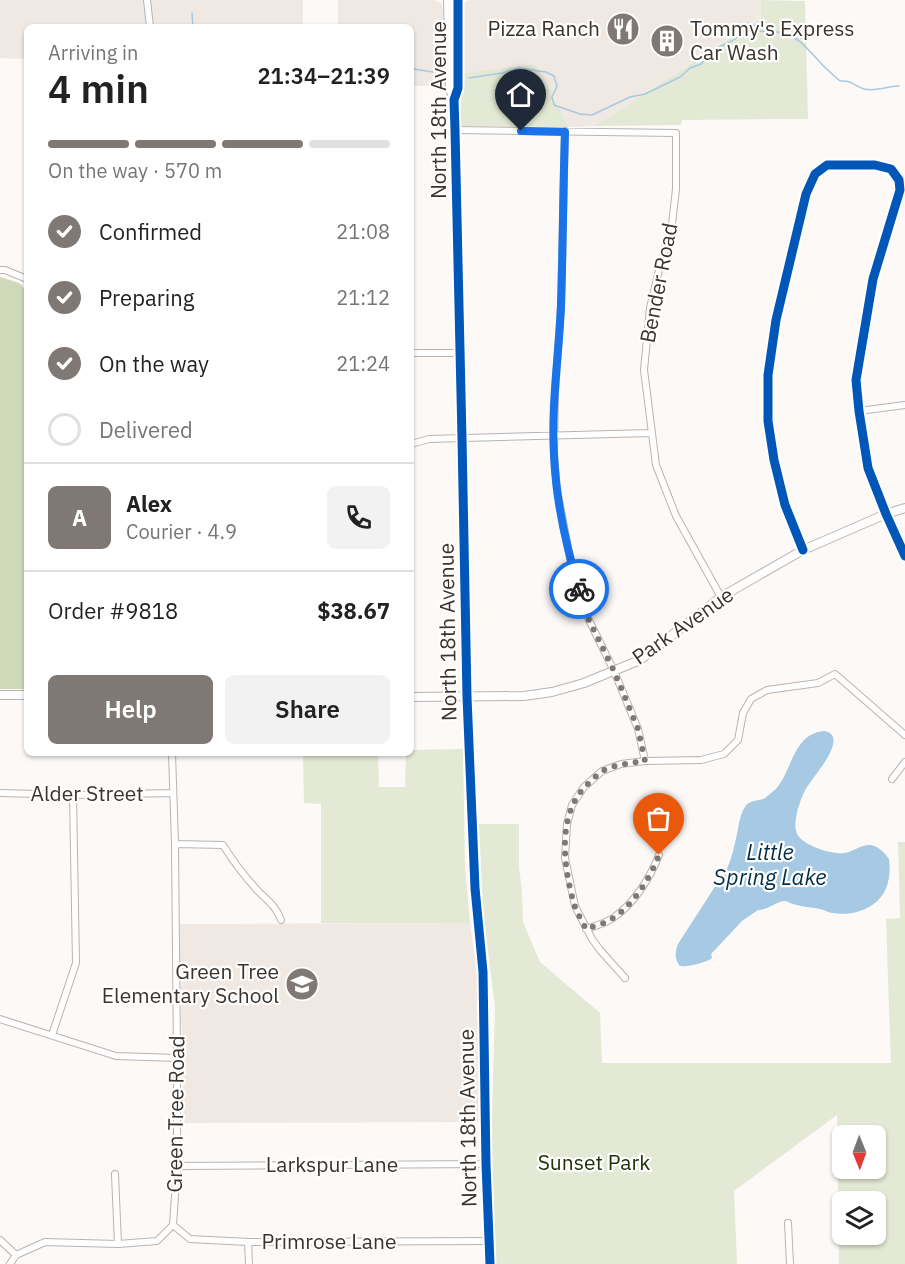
<!DOCTYPE html>
<html lang="en">
<head>
<meta charset="utf-8">
<style>
	:root { --surface:#fff; --page:#f2f2f2; --text:#222; --muted:#767676; --line:#e0e0e0; --accent:#7f7874 }
	body { margin:0; font-family:"IBM Plex Sans",sans-serif; background:var(--page); color:var(--text); height:100vh; display:flex; flex-direction:column; font-size:22px; white-space:nowrap }
	* { box-sizing:border-box; margin:0 }
	p { font-size:20px; color:var(--muted) }
	.icon { flex:none; width:33px; height:33px; fill:none; stroke:currentColor; stroke-width:2; stroke-linecap:round; stroke-linejoin:round }
	.map { position:relative; flex:1; overflow:hidden }
	.sheet { position:absolute; left:24px; top:24px; width:390px; height:732px; display:flex; flex-direction:column; background:var(--surface); border-radius:9px; box-shadow:0 2px 4px #0004 }
	.sheet>* { flex:none }
	.needle { width:39px; rotate:179deg }
	.controls { position:absolute; left:832px; top:1125px; display:grid; gap:12px }
	.controls a { display:grid; place-items:center; width:54px; height:54px; border-radius:9px; background:var(--surface); box-shadow:0 2px 4px #0004; font-size:30px }
	.pin { position:absolute; display:grid; place-items:center; width:51px; height:51px; color:#fff; margin:-62px -26px; border-radius:50% 50% 50% 0; rotate:-45deg; box-shadow:0 0 6px #0007 }
	.pin .icon { rotate:45deg }
	.courier { position:absolute; display:grid; place-items:center; width:60px; height:60px; margin:-30px; border:4px solid #1a73e8; border-radius:50%; background:#fff; color:#222; box-shadow:0 2px 8px #0007 }
	.summary em { font-style:normal; font-weight:600 }
	.summary div { display:flex; flex-direction:column-reverse }
	.summary { display:flex; align-items:center; justify-content:space-between; height:102px; padding:0 24px }
	h1 { font-size:39px; font-weight:600; line-height:45px }
	.bar { display:grid; grid-template-columns:repeat(4,1fr); gap:9px 6px; align-content:center; height:72px; padding:0 24px }
	.bar i { height:8px; border-radius:4px; background:var(--line) }
	.bar .current { background:var(--accent) }
	.bar p { grid-column:span 4 }
	.line { display:flex; align-items:center; gap:15px; padding:0 24px; border-top:2px solid var(--line) }
	.line div { flex:1 }
	.round { display:grid; place-items:center; flex:none; width:63px; height:63px; border-radius:9px; background:var(--page) }
	ol { padding:0 24px; list-style:none }
	li { display:flex; align-items:center; gap:18px; height:66px }
	li p { margin-inline-start:auto }
	li .icon { padding:6px; border-radius:50%; background:var(--accent); color:#fff; stroke-width:4 }
	li:last-child { color:var(--muted) }
	li i { width:33px; height:33px; border:3px solid var(--line); border-radius:50% }
	.button { display:flex; gap:12px; margin-top:auto; padding:12px 24px }
	.button a { flex:1; height:69px; border-radius:9px; background:var(--accent); color:#fff; font-size:24px; font-weight:600; line-height:69px; text-align:center }
	.button a+a { background:var(--page); color:var(--text) }
	.map>svg:first-child { display:block }
	.built { fill:#f0e8e3 }
	.green { fill:#e3e9d4; fill-rule:evenodd }
	.forest { fill:#cfd9ba }
	.water { fill:#a6c9e4 }
	.lines { fill:none; stroke-linecap:round; stroke-linejoin:round }
	.stream { stroke:#a6c9e4; stroke-width:1.5 }
	.street-casing { stroke:#b9b4b1; stroke-width:8 }
	.secondary-casing { stroke:#b9b4b1; stroke-width:10 }
	.street { stroke:#fffefe; stroke-width:6 }
	.secondary { stroke:#fffefe; stroke-width:8 }
	.cycleway-casing { stroke:#fff; stroke-width:13 }
	.cycleway { stroke:#0057b8; stroke-width:9 }
	.done { stroke:#7f7874; stroke-width:6; stroke-dasharray:0 10.8 }
	.route { stroke:#1a73e8; stroke-width:8 }
	.labels { text-anchor:middle; stroke-width:4.5; stroke-linejoin:round; paint-order:stroke }
	.poi-label { font-size:21px; fill:#3b332d; stroke:#fff; text-anchor:end }
	.street-label { font-size:21px; fill:#3b332d; stroke:#fff }
	.park-label { font-size:21px; fill:#243107; stroke:#fff }
	.water-label { font-size:22px; font-style:italic; fill:#022d47; stroke:#fff }
</style>
</head>
<body>
<div class="map">
<svg width="905" height="1264" viewBox="0 0 905 1264">
	<rect width="100%" height="100%" fill="#fcf9f7"/>
	<path class="built" d="M 0,0 L 303,0 L 303,27 L 27,27 L 27,59 L 0,58 Z
		M 338,0 L 435,0 L 441,3 L 443,10 L 445,86 L 411,86 L 411,27 L 338,27 Z
		M 470,0 L 761,0 L 761,17 L 594,126 L 569,127 L 535,64 L 462,73 L 463,7 L 464,3 Z
		M 470,923 L 480,995 L 481,1013 L 478,1122 L 184,1123 L 179,924 Z"/>
	<path class="green" d="M 761,0 L 805,1 L 808,119 L 682,120 L 681,125 L 594,126 L 761,18 Z
		M 535,64 L 569,127 L 461,126 L 460,124 L 462,73 Z
		M 463,749 L 465,868 L 470,923 L 321,923 L 321,804 L 304,803 L 303,753 L 378,753 L 379,787 L 405,787 L 406,753 L 411,753 L 411,750 Z
		M 479,824 L 519,824 L 519,867 L 522,892 L 523,922 L 540,962 L 600,1013 L 602,1063 L 891,1063 L 886,919 L 900,918 L 898,842 L 905,842 L 905,1264 L 839,1264 L 837,1115 L 734,1191 L 737,1264 L 495,1264 L 491,1155 L 495,1008 L 483,909 ZM 843,1136 L 876,1136 L 876,1168 L 843,1168 ZM 843,1202 L 876,1202 L 876,1234 L 843,1234 Z"/>
	<path class="forest" d="M 0,277 L 19,283 L 27,291 L 27,689 L 0,689 Z"/>
	<path class="water" d="M 824,731 C 851,735 813,777 807,787 C 801,796 793,820 796,831 C 799,845 832,855 844,853 C 853,852 861,844 871,845 C 878,846 885,853 889,859 C 890,866 890,874 888,882 C 883,906 856,917 833,913 C 829,913 825,910 820,909 C 811,907 802,907 793,904 C 789,903 788,901 784,901 C 775,902 768,910 758,910 L 742,921 L 711,954 L 712,958 C 705,963 688,967 680,966 C 674,959 675,952 678,944 L 716,885 C 730,871 734,848 738,829 C 739,823 741,812 745,807 C 750,799 758,802 765,798 C 768,796 773,791 776,789 C 793,769 793,734 824,731 Z"/>
	<g class="lines">
		<path class="stream" d="M 192,13 L 193,27
			M 411,70 L 414,69 L 433,72
			M 469,78 L 502,73 L 519,68 L 546,72 L 554,76 L 557,86 L 552,97 L 554,105 L 580,114 L 592,115 L 630,97 L 645,94 L 680,77 L 690,68 L 701,64 L 719,47 L 732,41 L 742,34 L 748,23 L 754,25 L 757,31 C 766,32 777,31 786,34 C 801,39 808,50 819,61 C 825,68 833,75 840,81 C 852,80 854,86 864,89 C 876,92 887,86 899,86"/>
		<g class="street-casing">
			<path id="street" d="M 147,0 L 150,27
				M 455,130 L 676,133 L 676,189 L 672,224 L 660,266 L 650,308 L 644,370 L 656,465 L 676,516 L 721,597
				M 565,131 L 561,307 L 555,392 L 554,454 L 557,490 L 571,563 L 586,614 L 614,671 L 638,729 L 645,761
				M 0,270 L 5,270 L 27,279
				M 411,353 L 460,353
				M 859,411 L 905,405
				M 411,444 L 429,439 L 651,433
				M 803,550 L 785,505 L 774,460 L 768,421 L 768,375 L 776,320 L 806,194 L 815,174 L 827,165 L 875,165 L 891,169 L 899,180 L 900,190 L 873,279 L 856,380 L 859,411 L 868,468 L 886,514 L 905,556
				M 892,779 L 905,762
				M 0,793 L 73,795 L 173,793
				M 175,844 L 223,845 C 233,861 245,877 258,891 C 268,901 276,906 281,920
				M 586,929 C 595,926 606,923 613,918 C 634,904 650,878 659,855
				M 625,978 L 600,950 L 592,939 L 575,906 L 565,858 L 567,824 L 572,805 L 584,787 L 602,771 L 621,764 L 645,761 L 701,760 L 724,754 L 738,740 L 743,713 L 751,699 L 767,690 L 818,683 L 835,674 L 905,735
				M 0,1019 L 116,1056 L 177,1058
				M 52,1035 L 76,963 L 73,795
				M 177,1166 L 486,1164
				M 115,1174 L 118,1244
				M 788,1223 L 790,1264
				M 173,1225 L 190,1239 L 248,1242 L 489,1241
				M 0,1240 L 16,1255
				M 248,1242 L 249,1264
				M 10,1264 L 16,1255 L 45,1242 L 118,1244 L 157,1241 L 173,1225 L 177,1166 L 177,1058 L 175,844 L 172,753"/>
		</g>
		<g class="secondary-casing">
			<path id="secondary" d="M 448,0 L 450,89 L 454,100
				M 458,0 L 458,88 L 454,100 L 455,130 L 462,438 L 467,697 L 475,888 L 483,972 L 486,1164 L 490,1264
				M 0,695 L 27,695
				M 411,697 L 524,696 L 552,692 L 584,683 L 640,660 L 721,597 L 803,550 L 886,514 L 905,508"/>
		</g>
		<use href="#street" class="street"/>
		<use href="#secondary" class="secondary"/>
		<g class="cycleway-casing">
			<path id="cycleway" d="M 458,0 L 458,88 L 454,100 L 455,130 L 462,438 L 467,697 L 475,888 L 483,972 L 486,1164 L 490,1264
				M 803,550 L 785,505 L 774,460 L 768,421 L 768,375 L 776,320 L 806,194 L 815,174 L 827,165 L 875,165 L 891,169 L 899,180 L 900,190 L 873,279 L 856,380 L 859,411 L 868,468 L 886,514 L 905,556"/>
		</g>
		<use href="#cycleway" class="cycleway"/>
	</g>
	<g class="lines">
		<path class="done" d="M 579,589 L 586,614 L 614,671 L 638,729 L 645,761 C 631,763 618,764 604,770 C 599,773 594,778 590,782 C 556,811 563,865 574,904 C 577,913 582,921 586,929 C 595,926 606,923 613,918 C 634,904 650,878 659,855"/>
		<path class="route" d="M 521,131 L 565,132 C 563,189 563,247 561,305 C 559,355 551,405 554,455 C 556,500 566,546 579,589"/>
	</g>
	<defs>
		<g id="restaurant-disc" transform="scale(1.725)"><circle r="9.5" fill="#7f7874" stroke="#fff"/><path d="M-5-6h1v4h1v-4h1v4h1v-4h1v5L-1.5 .5V6h-2V.5L-5-1ZM5-6V6H3V1.5H1.5Q1.5-4 5-6Z" fill="#fff"/></g>
		<g id="building-disc" transform="scale(1.725)"><circle r="9.5" fill="#7f7874" stroke="#fff"/><path d="M-4-6H4V6H1V3H-1V6H-4ZM-2.5-4.3h1.7v1.8h-1.7ZM.8-4.3h1.7v1.8H.8ZM-2.5-1h1.7V.8h-1.7ZM.8-1h1.7V.8H.8Z" fill="#fff"/></g>
		<g id="school-disc" transform="scale(1.725)"><circle r="9.5" fill="#7f7874" stroke="#fff"/><path d="M0-5L7-2L0 1L-7-2ZM-4 1L0 2.5L4 1V4Q0 6-4 4Z" fill="#fff"/></g>
	</defs>
	<g fill-rule="evenodd">
		<use href="#restaurant-disc" x="623" y="29"/>
		<use href="#building-disc" x="667" y="41"/>
		<use href="#school-disc" x="302" y="984"/>
	</g>
	<g class="labels">
		<g class="poi-label">
			<text x="600" y="36">Pizza Ranch</text>
			<text x="690" y="36" text-anchor="start">Tommy's Express<tspan x="690" dy="24">Car Wash</tspan></text>
			<text x="279" y="979">Green Tree<tspan x="279" dy="24">Elementary School</tspan></text>
		</g>
		<g class="street-label">
			<text transform="translate(439 110) rotate(-90)" y="7">North 18th Avenue</text>
			<text transform="translate(659 283) rotate(-79)" y="7">Bender Road</text>
			<text transform="translate(683 626) rotate(-35)" y="7">Park Avenue</text>
			<text transform="translate(448 632) rotate(-91)" y="7">North 18th Avenue</text>
			<text x="87" y="801">Alder Street</text>
			<text transform="translate(176 1114) rotate(-89)" y="7">Green Tree Road</text>
			<text transform="translate(468 1118) rotate(-91)" y="7">North 18th Avenue</text>
			<text x="332" y="1172">Larkspur Lane</text>
			<text x="329" y="1249">Primrose Lane</text>
		</g>
		<g class="park-label">
			<text x="594" y="1170">Sunset Park</text>
		</g>
		<g class="water-label">
			<text x="770" y="860">Little<tspan x="770" dy="25">Spring Lake</tspan></text>
		</g>
	</g>
</svg>
<div class="controls">
<a><svg class="needle" viewBox="-14 -14 28 28"><path d="M0-13l5 13h-10z" fill="#e53935"/><path d="M0 13l5-13h-10z" fill="#767676"/></svg></a>
<a><svg class="icon" aria-label="layers" viewBox="0 0 24 24"><path d="M12 4l9 5-9 5-9-5zM3 14l9 5 9-5"/></svg></a>
</div>
<div class="pin" style="left:659px;top:855px;background:#ea580c"><svg class="icon" aria-label="bag" viewBox="0 0 24 24"><path d="M5 8h14l-1 12H6zM9 8a3 3 0 0 1 6 0"/></svg></div>
<div class="pin" style="left:521px;top:131px;background:#1f2937"><svg class="icon" aria-label="home" viewBox="0 0 24 24"><path d="M3 11l9-7 9 7M6 9v11h12V9"/></svg></div>
<div class="courier" style="left:579px;top:589px"><svg class="icon" aria-label="bike" viewBox="0 0 24 24"><circle cx="6" cy="16" r="4"/><circle cx="18" cy="16" r="4"/><path d="M6 16l4-8h5l3 8M10 8l3 8H6M13 5h3"/></svg></div>
<section class="sheet">
<div class="summary"><div><h1>4 min</h1><p>Arriving in</p></div><em>21:34–21:39</em></div>
<div class="bar"><i class="current"></i><i class="current"></i><i class="current"></i><i></i><p>On the way · 570 m</p></div>
<ol>
<li><svg class="icon" aria-label="check" viewBox="0 0 24 24"><path d="M5 12l5 5 9-10"/></svg>Confirmed<p>21:08</p></li>
<li><svg class="icon" aria-label="check" viewBox="0 0 24 24"><path d="M5 12l5 5 9-10"/></svg>Preparing<p>21:12</p></li>
<li><svg class="icon" aria-label="check" viewBox="0 0 24 24"><path d="M5 12l5 5 9-10"/></svg>On the way<p>21:24</p></li>
<li><i></i>Delivered</li>
</ol>
<div class="line" style="height:108px"><b class="round" style="background:var(--accent);color:#fff">A</b><div><b>Alex</b><p>Courier · 4.9</p></div><a class="round"><svg class="icon" aria-label="phone" viewBox="0 0 24 24"><path d="M5 4h4l2 5-3 2q2 4 5 5l2-3 5 2v4C11 20 4 13 5 4z"/></svg></a></div>
<div class="line" style="height:78px"><div>Order #9818</div><b>$38.67</b></div>
<div class="button"><a>Help</a><a>Share</a></div>
</section>
</div>
</body>
</html>
